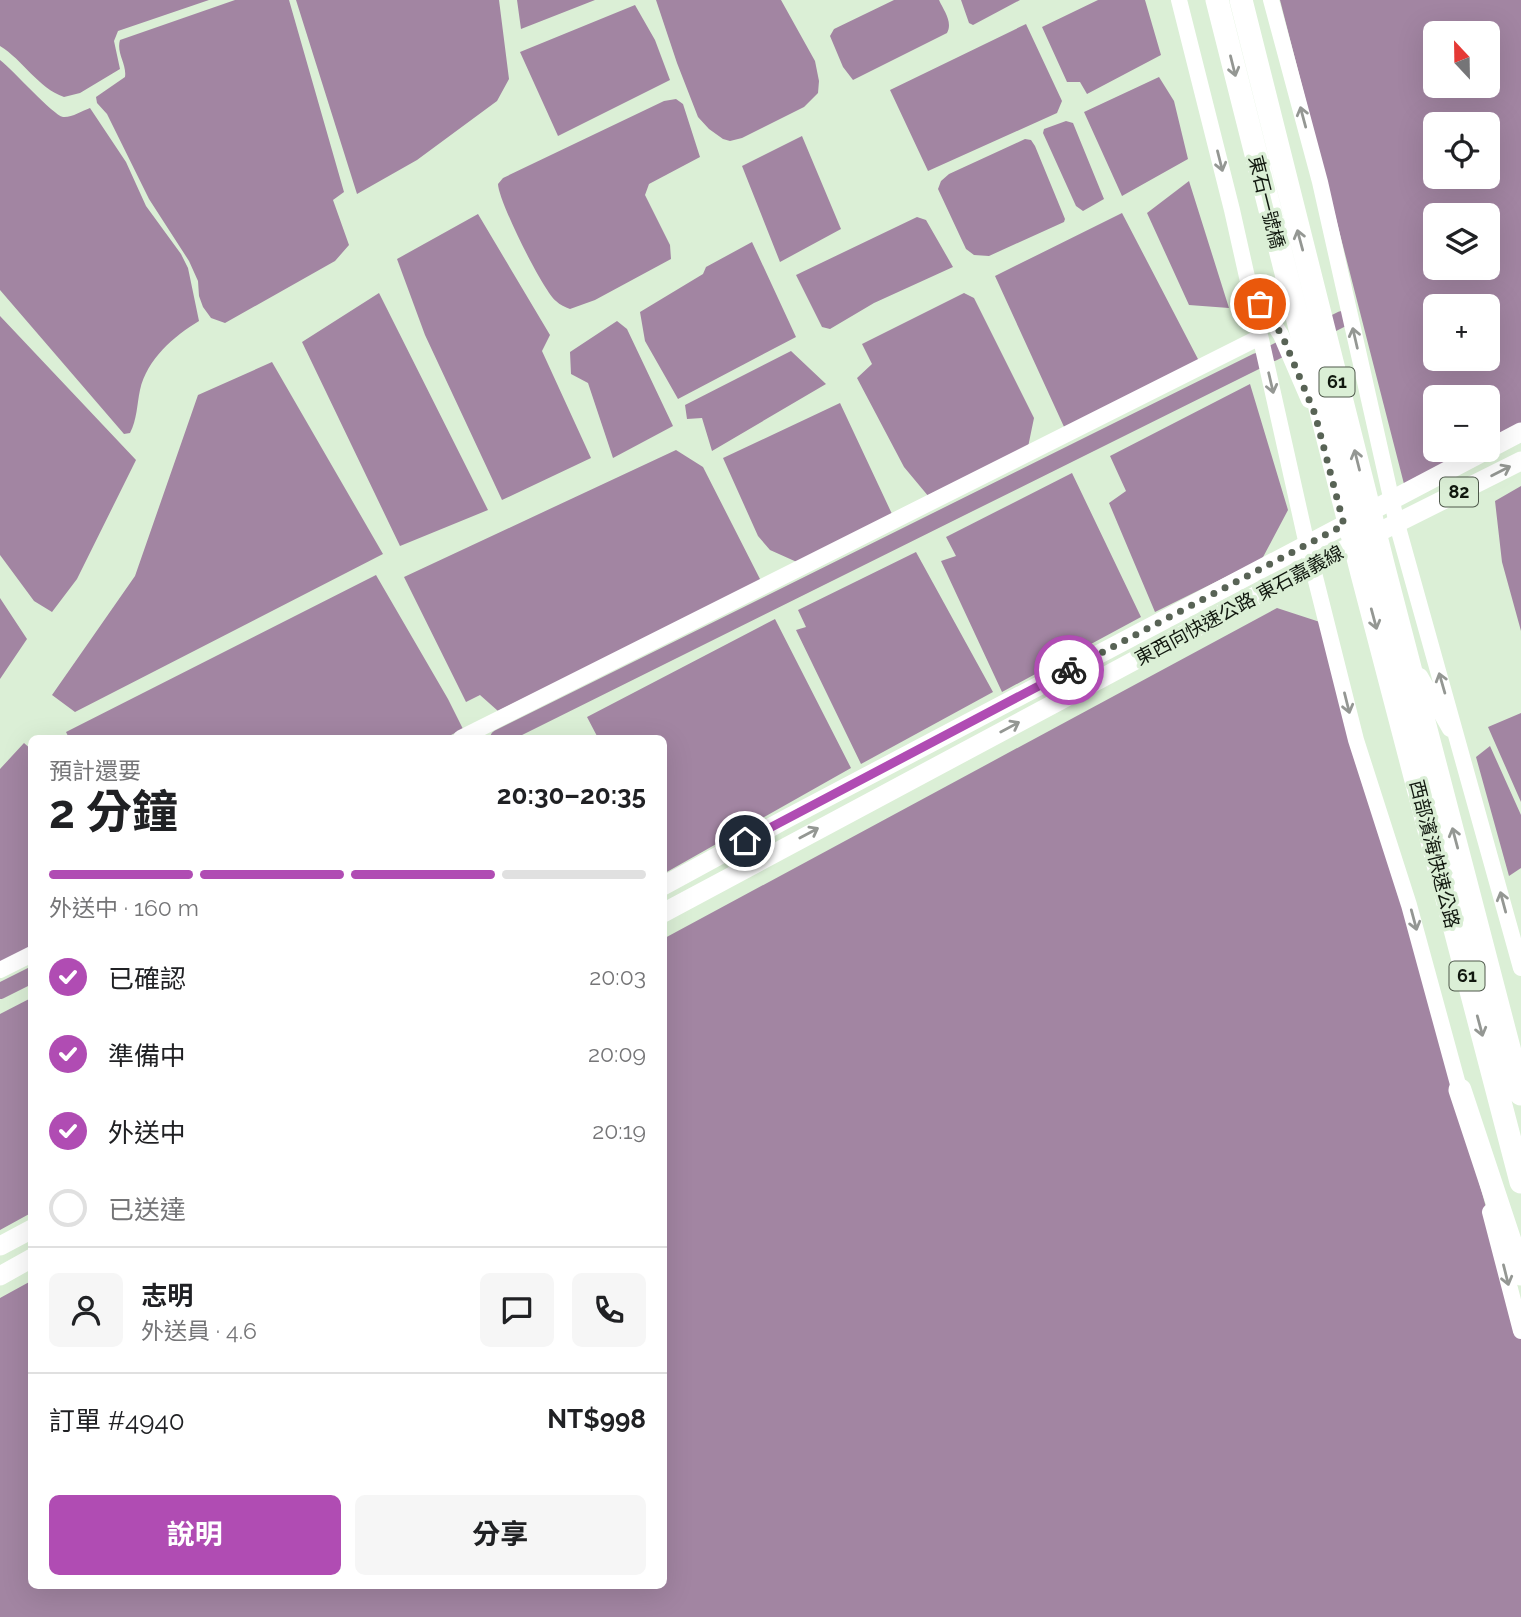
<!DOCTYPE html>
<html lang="zh-TW">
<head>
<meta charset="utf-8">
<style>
	:root { --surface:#fff; --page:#f6f6f6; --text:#202124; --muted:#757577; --line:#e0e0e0; --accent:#b04cb3 }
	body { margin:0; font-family:Raleway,"Noto Sans TC",sans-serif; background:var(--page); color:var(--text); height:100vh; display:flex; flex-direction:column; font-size:26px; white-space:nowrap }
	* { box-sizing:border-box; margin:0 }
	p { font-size:23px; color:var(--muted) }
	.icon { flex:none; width:38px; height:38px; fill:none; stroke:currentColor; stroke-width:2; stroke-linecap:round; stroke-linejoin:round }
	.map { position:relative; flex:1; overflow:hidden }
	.panel { position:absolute; left:28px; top:735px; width:639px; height:854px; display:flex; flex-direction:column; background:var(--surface); border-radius:10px; box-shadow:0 7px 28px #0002 }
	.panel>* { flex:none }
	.needle { width:46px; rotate:338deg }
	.buttons { position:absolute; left:1423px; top:21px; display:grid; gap:14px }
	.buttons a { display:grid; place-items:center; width:77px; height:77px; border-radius:10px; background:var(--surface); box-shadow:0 7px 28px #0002; font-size:35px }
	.pin { position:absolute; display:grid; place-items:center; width:60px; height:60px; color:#fff; margin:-30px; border:4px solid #fff; border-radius:50%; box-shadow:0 2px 7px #0007 }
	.courier { position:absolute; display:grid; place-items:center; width:70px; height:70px; margin:-35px; border:5px solid #b04cb3; border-radius:50%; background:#fff; color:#222; box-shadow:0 2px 9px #0007 }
	.headline em { font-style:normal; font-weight:700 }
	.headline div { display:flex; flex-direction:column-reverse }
	.headline { display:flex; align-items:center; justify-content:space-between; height:119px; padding:0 21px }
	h1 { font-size:46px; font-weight:700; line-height:52px }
	.bar { display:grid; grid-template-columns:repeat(4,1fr); gap:10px 7px; align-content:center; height:84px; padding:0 21px }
	.bar i { height:9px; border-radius:5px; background:var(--line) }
	.bar .current { background:var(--accent) }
	.bar p { grid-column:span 4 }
	.line { display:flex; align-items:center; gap:18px; padding:0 21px; border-top:2px solid var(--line) }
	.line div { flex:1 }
	.round { display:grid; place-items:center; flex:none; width:74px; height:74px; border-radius:10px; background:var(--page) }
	ol { padding:0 21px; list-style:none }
	li { display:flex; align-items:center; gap:21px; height:77px }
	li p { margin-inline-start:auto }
	li .icon { padding:7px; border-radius:50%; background:var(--accent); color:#fff; stroke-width:4 }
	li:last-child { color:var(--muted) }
	li i { width:38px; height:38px; border:4px solid var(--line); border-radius:50% }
	.action { display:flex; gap:14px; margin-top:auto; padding:14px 21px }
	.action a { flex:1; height:80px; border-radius:10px; background:var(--accent); color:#fff; font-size:28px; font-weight:700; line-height:80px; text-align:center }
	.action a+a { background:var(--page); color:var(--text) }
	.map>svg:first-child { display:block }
	.water { fill:#a285a2; fill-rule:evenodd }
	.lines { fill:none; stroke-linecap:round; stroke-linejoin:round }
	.canal { stroke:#a285a2; stroke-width:16 }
	.minor { stroke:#fff; stroke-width:16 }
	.major { stroke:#fff; stroke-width:19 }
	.highway { stroke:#fff; stroke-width:23 }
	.oneway { stroke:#949793 }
	.done { stroke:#586355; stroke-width:7; stroke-dasharray:0 12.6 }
	.route { stroke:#b04cb3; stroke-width:9 }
	.labels { text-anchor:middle; stroke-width:7; stroke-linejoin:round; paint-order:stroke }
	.shield { fill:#dbefd6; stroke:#4e584b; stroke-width:2 }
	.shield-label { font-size:18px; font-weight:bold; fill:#11180f }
	.street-label { font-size:19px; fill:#11180f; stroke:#dbefd6 }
</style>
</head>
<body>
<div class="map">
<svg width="1521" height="1617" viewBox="0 0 1521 1617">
	<rect width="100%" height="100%" fill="#dbefd6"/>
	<path class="water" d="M 0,0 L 209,0 L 118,31 L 114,41 L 120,69 L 80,93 L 64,97 C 38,88 23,60 0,46 Z
		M 235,0 L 289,0 L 344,192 L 333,200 L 349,245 L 335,261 L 225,323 L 211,318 L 203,307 L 199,296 L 198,281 L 189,261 L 149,199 L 107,114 L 97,103 L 96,97 L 125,77 C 127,64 116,53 120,40 Z
		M 296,0 L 499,0 L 509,79 L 497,101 L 417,160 L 357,194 Z
		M 517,0 L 595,0 L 521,29 Z
		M 656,0 L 781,0 L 815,61 L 819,81 L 818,93 L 804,107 L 742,138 L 730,141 L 723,139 L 709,129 L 698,117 L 677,63 Z
		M 894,0 L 939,0 C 944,11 953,22 947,33 L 853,80 L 843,67 L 830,36 L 834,29 Z
		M 961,0 L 1020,0 L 973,25 L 969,23 Z
		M 1098,0 L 1145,0 L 1161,55 L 1087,94 L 1080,82 L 1067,82 L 1042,27 Z
		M 1280,0 L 1521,0 L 1521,425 L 1488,442 L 1488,397 L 1435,397 L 1435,450 L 1472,450 L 1404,484 ZM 1435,33 L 1488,33 L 1488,86 L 1435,86 ZM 1435,124 L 1488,124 L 1488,177 L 1435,177 ZM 1435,215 L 1488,215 L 1488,268 L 1435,268 ZM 1435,306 L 1488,306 L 1488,359 L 1435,359 Z
		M 635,5 L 655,40 L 670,80 L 558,136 L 520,52 Z
		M 1026,24 L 1062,101 L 1057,113 L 928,171 L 890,90 Z
		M 0,60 C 13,70 53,115 63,117 C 71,118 82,111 90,108 L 126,162 L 146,206 L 181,254 L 188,268 L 199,321 C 174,336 147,359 140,390 C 137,404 137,420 130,433 L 124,434 L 0,290 Z
		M 1159,77 L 1174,101 L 1188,159 L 1122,196 L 1084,112 Z
		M 676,99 L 683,104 L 700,157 L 649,184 L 645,195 L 670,245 L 671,259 L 595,300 L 570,309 C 565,307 560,305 556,301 C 543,291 498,200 498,184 L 503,178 L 664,101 Z
		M 1066,121 L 1073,123 L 1104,199 L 1083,211 L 1076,206 L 1043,133 L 1044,129 Z
		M 802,136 L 841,229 L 780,262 L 742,166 Z
		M 1025,139 L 1031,140 L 1035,146 L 1065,219 L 1064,222 L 989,256 L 974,255 L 966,249 L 938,189 L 941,181 L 949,174 Z
		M 1189,181 L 1229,308 L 1189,305 L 1147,213 Z
		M 1122,213 L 1199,361 L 1065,429 L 995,276 Z
		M 478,214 L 550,335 L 542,351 L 591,458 L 502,500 L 425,335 L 397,259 Z
		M 917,217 L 926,220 L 953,267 L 874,303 L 830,329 L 822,327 L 796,275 Z
		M 752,242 L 796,337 L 678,399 L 645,341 L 640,312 L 703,274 L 706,267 Z
		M 379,293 L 488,510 L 400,546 L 302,342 Z
		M 964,293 L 974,298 L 1034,418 L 1028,447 L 929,497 L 904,467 L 857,378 L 872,364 L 862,344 Z
		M 0,316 L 136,460 L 77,579 L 52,612 L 34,601 L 0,555 Z
		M 617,321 L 627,329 L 673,426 L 613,458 L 588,383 L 571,374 L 570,352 Z
		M 791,351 L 826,384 L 712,451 L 702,418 L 687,419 L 685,405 Z
		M 272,362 L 383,554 L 75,712 L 52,695 L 135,576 L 198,395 Z
		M 1250,384 L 1288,510 L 1262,559 L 1155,612 L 1109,503 L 1126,491 L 1110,456 Z
		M 840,403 L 892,514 L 799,563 L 770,550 L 758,536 L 723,458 Z
		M 676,450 L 703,467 L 761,581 L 498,711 L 480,695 L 466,702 L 404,577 Z
		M 1072,473 L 1141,617 L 1002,692 L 941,561 L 956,556 L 946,537 Z
		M 1521,486 L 1521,631 L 1502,562 L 1495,501 Z
		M 916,552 L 993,692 L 861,764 L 796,630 L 806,627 L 798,610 Z
		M 376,575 L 448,699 L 463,729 L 445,738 L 69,738 L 66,732 Z
		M 0,598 L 27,639 L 0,679 Z
		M 1277,608 L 1326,624 L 1521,1335 L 1521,1617 L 0,1617 L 0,1298 L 31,1281 L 32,1586 L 663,1586 L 663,939 Z
		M 775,619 L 851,768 L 665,873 L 663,870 L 663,738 L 598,738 L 587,717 Z
		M 1521,713 L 1521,802 L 1488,727 Z
		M 24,743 L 32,750 L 31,948 L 0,963 L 0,769 Z
		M 1490,746 L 1521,815 L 1521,868 L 1509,876 L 1476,757 Z
		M 31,998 L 31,1213 L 0,1230 L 0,1014 Z"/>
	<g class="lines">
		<path class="canal" d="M 1316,332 L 1342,319
			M 1273,353 L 1279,350
			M 498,738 L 1257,361
			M 0,991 L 32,975"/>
		<path class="minor" d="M 1179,0 L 1232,210 L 1307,545 L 1356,740 L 1409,905 L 1462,1099
			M 1271,0 L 1320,182 L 1397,524 L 1521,968
			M 1255,296 L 1281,335 L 1309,400
			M 1420,676 L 1450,729
			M 461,738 L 1260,337
			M 0,970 L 32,954
			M 1490,1212 L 1521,1331"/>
		<path class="major" d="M 663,886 L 786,819 L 1521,432
			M 663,913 L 1313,565 L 1521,461
			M 0,1246 L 32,1229
			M 0,1276 L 32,1258"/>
		<path class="highway" d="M 1217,0 L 1362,574 L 1521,1182
			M 1241,0 L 1383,564 L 1521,1094
			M 1460,1090 L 1521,1274"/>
	</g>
	<defs><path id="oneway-shaft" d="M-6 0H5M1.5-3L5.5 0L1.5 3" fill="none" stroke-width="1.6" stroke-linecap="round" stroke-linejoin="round" transform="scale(1.75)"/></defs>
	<g class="oneway">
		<use href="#oneway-shaft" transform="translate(1233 66) rotate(76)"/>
		<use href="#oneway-shaft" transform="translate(1303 117) rotate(-105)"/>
		<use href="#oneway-shaft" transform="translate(1220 161) rotate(76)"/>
		<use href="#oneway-shaft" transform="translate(1300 240) rotate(-105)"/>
		<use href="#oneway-shaft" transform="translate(1355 338) rotate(-103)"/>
		<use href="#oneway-shaft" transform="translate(1271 383) rotate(77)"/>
		<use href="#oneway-shaft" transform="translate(1357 460) rotate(-104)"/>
		<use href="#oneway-shaft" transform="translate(1501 471) rotate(-27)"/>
		<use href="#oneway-shaft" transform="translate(1374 619) rotate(75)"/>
		<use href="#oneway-shaft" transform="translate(1442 683) rotate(-106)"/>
		<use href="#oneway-shaft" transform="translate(1347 703) rotate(76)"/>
		<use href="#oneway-shaft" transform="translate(1010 727) rotate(-28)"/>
		<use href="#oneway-shaft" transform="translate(809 833) rotate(-28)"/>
		<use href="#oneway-shaft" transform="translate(1455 838) rotate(-105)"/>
		<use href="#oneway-shaft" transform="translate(1503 902) rotate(-105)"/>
		<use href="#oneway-shaft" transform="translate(1414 920) rotate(75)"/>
		<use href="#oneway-shaft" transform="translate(1480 1026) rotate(75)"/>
		<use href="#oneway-shaft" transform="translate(1506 1275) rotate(76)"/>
	</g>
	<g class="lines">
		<path class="done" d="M 1069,670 L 1344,525 L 1315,414 L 1282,335 L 1260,304"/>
		<path class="route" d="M 745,841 L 1069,670"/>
	</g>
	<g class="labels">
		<g class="shield">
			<rect x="1319.5" y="367.5" width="35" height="29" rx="5"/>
			<rect x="1440" y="477.5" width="38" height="29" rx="5"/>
			<rect x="1449.5" y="961.5" width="35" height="29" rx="5"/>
		</g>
		<g class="shield-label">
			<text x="1337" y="388">61</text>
			<text x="1459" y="498">82</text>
			<text x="1467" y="982">61</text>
		</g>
		<g class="street-label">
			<text transform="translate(1267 202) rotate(76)" y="7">東石一號橋</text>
			<text transform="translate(1239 605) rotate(-28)" y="7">東西向快速公路 東石嘉義線</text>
			<text transform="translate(1435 854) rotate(76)" y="7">西部濱海快速公路</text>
		</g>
	</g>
</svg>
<div class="buttons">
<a><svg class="needle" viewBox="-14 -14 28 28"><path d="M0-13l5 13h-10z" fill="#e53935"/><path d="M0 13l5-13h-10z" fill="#757577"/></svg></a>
<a><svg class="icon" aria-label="locate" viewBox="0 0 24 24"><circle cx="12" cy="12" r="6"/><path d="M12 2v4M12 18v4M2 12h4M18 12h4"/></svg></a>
<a><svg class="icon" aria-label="layers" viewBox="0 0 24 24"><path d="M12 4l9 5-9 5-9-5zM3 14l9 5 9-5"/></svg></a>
<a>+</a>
<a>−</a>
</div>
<div class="pin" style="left:1260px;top:304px;background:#ea580c"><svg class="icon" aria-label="bag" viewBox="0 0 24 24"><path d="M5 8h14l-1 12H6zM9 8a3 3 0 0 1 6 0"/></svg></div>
<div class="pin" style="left:745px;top:841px;background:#1f2937"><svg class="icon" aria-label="home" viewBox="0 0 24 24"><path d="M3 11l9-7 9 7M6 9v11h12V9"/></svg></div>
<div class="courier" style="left:1069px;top:670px"><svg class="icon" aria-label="bike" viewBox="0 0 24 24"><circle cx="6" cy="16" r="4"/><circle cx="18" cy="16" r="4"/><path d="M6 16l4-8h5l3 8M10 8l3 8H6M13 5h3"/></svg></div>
<section class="panel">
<div class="headline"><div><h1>2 分鐘</h1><p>預計還要</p></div><em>20:30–20:35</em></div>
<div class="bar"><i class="current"></i><i class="current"></i><i class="current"></i><i></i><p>外送中 · 160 m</p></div>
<ol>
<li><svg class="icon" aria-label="check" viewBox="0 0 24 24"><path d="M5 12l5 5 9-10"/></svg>已確認<p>20:03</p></li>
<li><svg class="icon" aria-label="check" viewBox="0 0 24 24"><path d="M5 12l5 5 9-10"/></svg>準備中<p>20:09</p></li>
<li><svg class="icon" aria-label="check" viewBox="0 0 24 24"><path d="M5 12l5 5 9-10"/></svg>外送中<p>20:19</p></li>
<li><i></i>已送達</li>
</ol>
<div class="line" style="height:126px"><a class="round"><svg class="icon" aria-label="person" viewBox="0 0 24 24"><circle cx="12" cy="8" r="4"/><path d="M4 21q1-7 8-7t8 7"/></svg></a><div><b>志明</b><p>外送員 · 4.6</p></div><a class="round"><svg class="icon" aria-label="chat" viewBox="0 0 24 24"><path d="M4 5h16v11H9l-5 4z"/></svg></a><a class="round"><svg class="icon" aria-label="phone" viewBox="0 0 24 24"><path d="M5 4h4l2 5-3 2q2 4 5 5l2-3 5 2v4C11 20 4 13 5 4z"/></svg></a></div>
<div class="line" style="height:91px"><div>訂單 #4940</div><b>NT$998</b></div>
<div class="action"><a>說明</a><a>分享</a></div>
</section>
</div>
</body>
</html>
